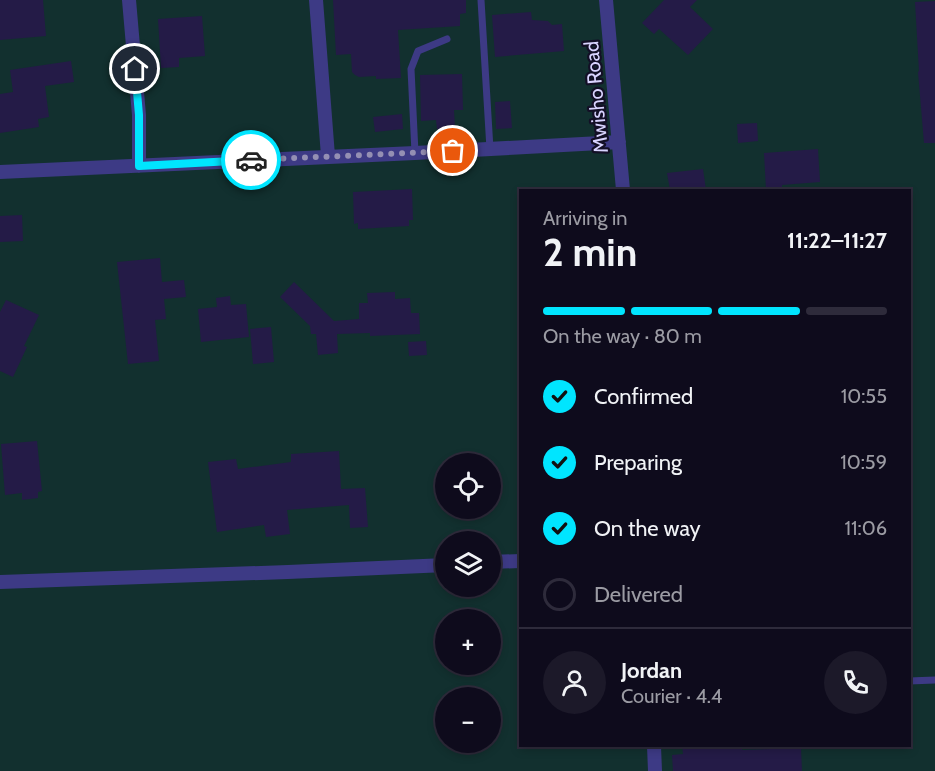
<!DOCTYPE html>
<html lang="en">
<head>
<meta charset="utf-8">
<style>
	:root { --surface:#0e0b1c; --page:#1c1929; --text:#f1f3f6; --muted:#9b9ba3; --line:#2e2b3b; --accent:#00e5ff }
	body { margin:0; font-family:Cabin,sans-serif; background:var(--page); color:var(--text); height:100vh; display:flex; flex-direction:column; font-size:22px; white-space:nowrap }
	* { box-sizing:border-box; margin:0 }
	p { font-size:20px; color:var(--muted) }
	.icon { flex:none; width:33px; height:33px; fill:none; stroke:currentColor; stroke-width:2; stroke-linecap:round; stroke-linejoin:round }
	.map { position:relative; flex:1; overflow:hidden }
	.panel { position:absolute; left:519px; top:189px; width:392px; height:558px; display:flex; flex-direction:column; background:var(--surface); border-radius:0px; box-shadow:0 3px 9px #0003,0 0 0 2px var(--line) }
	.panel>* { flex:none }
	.controls { position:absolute; left:435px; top:453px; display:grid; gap:12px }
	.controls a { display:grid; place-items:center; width:66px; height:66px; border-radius:50%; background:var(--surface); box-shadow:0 3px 9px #0003,0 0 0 2px var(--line); font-size:30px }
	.pin { position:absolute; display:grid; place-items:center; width:51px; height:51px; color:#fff; margin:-26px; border:3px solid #fff; border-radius:50%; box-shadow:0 2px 6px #0007 }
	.courier { position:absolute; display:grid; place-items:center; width:60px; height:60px; margin:-30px; border:4px solid #00e5ff; border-radius:50%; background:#fff; color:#222; box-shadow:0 2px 8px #0007 }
	.overview em { font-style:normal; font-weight:700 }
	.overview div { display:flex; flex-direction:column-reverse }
	.overview { display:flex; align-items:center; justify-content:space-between; height:102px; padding:0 24px }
	h1 { font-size:39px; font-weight:700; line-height:45px }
	.bar { display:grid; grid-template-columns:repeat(4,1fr); gap:9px 6px; align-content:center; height:72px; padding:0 24px }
	.bar i { height:8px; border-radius:4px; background:var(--line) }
	.bar .active { background:var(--accent) }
	.bar p { grid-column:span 4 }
	.line { display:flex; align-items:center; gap:15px; padding:0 24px; border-top:2px solid var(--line) }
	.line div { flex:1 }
	.round { display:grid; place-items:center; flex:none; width:63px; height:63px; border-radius:32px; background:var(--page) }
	ol { padding:0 24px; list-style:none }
	li { display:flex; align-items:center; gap:18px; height:66px }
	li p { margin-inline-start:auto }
	li .icon { padding:6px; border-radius:50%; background:var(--accent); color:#111; stroke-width:4 }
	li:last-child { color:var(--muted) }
	li i { width:33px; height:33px; border:3px solid var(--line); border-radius:50% }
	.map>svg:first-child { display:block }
	.green { fill:#12302f; fill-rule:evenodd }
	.building { fill:#241b47 }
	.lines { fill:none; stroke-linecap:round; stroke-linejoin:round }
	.lane { stroke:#3d3a85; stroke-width:7 }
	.street { stroke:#3d3a85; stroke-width:14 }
	.done { stroke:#948fb3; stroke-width:6; stroke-dasharray:0 10.8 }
	.route { stroke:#00e5ff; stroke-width:8 }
	.labels { text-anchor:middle; stroke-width:4.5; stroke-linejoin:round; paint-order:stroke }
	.street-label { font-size:20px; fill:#d9d4ff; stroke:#130f26 }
</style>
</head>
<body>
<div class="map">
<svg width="935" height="771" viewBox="0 0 935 771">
	<rect width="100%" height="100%" fill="#130f26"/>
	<path class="green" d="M 0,0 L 935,0 L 935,771 L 0,771 ZM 520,190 L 909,190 L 909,746 L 520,746 ZM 446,464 L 490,464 L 490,508 L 446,508 ZM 446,542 L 490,542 L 490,586 L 446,586 ZM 446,620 L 490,620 L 490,664 L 446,664 ZM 446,698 L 490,698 L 490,742 L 446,742 Z"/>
	<path class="building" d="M 0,0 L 43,0 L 46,36 L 0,40 Z
		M 333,0 L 466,0 L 466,13 L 460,14 L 460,26 L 398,30 L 401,78 L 376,79 L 376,76 L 359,77 L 355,75 L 352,72 L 351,54 L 336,55 Z
		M 664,0 L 697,0 L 690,7 L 713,29 L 688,55 L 659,29 L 654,34 L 642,23 Z
		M 935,1 L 935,143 L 924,143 L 918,72 L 919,71 L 915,2 Z
		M 531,12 L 532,20 L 548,21 L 552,25 L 562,24 L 564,51 L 495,57 L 492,15 Z
		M 202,16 L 205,56 L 179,58 L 179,67 L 161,68 L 158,19 Z
		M 71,61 L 74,82 L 45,86 L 49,117 L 38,119 L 39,127 L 0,133 L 0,94 L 13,92 L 10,70 Z
		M 462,74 L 463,110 L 454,110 L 455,128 L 437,129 L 436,120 L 421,121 L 420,75 Z
		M 510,101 L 512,128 L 496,129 L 495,102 Z
		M 402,114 L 403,129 L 375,132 L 373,117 Z
		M 757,123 L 758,141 L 738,143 L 737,124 Z
		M 818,149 L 820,182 L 782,185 L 782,190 L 766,190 L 764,153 Z
		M 703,169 L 706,190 L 670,190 L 667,173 Z
		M 412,189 L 413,220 L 409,220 L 409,226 L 358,229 L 358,223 L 354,224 L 353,192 Z
		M 22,215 L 23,241 L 0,242 L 0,216 Z
		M 160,258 L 162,282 L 184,280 L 186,297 L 164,299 L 166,319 L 155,320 L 159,361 L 128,364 L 117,262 Z
		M 294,282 L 334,321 L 359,319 L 359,303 L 368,303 L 367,293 L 395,292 L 395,299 L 410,298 L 411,313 L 419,313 L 420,334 L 370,336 L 370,333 L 337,334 L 338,353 L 318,355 L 316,334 L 311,334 L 310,326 L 280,297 Z
		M 230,296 L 231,305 L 246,304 L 249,337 L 201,342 L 198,309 L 217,307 L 216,298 Z
		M 6,300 L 39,315 L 24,346 L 27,347 L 13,377 L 0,371 L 0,312 Z
		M 271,327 L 274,362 L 253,364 L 250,329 Z
		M 426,341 L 427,355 L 409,356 L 408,342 Z
		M 37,441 L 42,491 L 38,492 L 38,498 L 22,500 L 22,493 L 5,495 L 1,444 Z
		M 339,451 L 341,489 L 365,488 L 368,527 L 350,528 L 349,505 L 287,510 L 290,534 L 266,537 L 264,525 L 217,532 L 208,462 L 236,459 L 238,469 L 291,462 L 291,454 Z
		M 682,746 L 742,746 L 742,750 L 801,748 L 802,771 L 673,771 L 672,755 L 683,754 Z"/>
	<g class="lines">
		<path class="lane" d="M 481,0 L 490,149
			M 415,153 L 411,69 L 418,51 L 447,39
			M 909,681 L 935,680"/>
		<path class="street" d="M 129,0 L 139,115 L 139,166
			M 316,0 L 328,156
			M 606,0 L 623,190
			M 0,172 L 415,153 L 619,142
			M 490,562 L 520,561
			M 0,582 L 288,572 L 446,565
			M 654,746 L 655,771"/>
	</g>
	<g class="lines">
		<path class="done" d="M 251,160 L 453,151"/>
		<path class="route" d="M 135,69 L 139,115 L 139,166 L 251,160"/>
	</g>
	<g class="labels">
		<g class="street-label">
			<text transform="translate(596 97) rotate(-95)" y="7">Mwisho Road</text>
		</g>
	</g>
</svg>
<div class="controls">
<a><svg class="icon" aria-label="locate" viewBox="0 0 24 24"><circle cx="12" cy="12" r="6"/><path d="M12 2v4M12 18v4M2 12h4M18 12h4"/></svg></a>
<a><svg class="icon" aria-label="layers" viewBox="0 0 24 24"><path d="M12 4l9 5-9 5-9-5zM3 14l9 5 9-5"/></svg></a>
<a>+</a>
<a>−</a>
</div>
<div class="pin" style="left:453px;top:151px;background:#ea580c"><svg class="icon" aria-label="bag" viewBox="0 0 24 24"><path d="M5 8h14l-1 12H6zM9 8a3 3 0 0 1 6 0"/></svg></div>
<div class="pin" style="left:135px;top:69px;background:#1f2937"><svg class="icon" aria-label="home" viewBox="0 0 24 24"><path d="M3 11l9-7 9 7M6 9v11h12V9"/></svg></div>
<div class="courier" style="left:251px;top:160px"><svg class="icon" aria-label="car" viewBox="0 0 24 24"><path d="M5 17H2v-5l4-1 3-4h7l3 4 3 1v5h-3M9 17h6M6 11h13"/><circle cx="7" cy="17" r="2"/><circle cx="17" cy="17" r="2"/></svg></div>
<section class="panel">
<div class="overview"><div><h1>2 min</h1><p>Arriving in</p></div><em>11:22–11:27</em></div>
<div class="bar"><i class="active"></i><i class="active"></i><i class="active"></i><i></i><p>On the way · 80 m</p></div>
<ol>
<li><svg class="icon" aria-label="check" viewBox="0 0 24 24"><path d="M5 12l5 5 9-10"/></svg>Confirmed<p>10:55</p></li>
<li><svg class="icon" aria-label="check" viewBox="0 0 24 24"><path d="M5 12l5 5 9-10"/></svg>Preparing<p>10:59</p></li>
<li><svg class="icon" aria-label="check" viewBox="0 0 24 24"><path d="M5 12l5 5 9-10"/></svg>On the way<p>11:06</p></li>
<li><i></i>Delivered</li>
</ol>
<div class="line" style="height:108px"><a class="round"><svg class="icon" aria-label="person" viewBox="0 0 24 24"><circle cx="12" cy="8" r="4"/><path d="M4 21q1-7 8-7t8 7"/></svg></a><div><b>Jordan</b><p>Courier · 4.4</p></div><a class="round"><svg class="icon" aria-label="phone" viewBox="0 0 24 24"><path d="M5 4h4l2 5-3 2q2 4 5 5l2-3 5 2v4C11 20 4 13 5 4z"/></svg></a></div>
</section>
</div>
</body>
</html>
